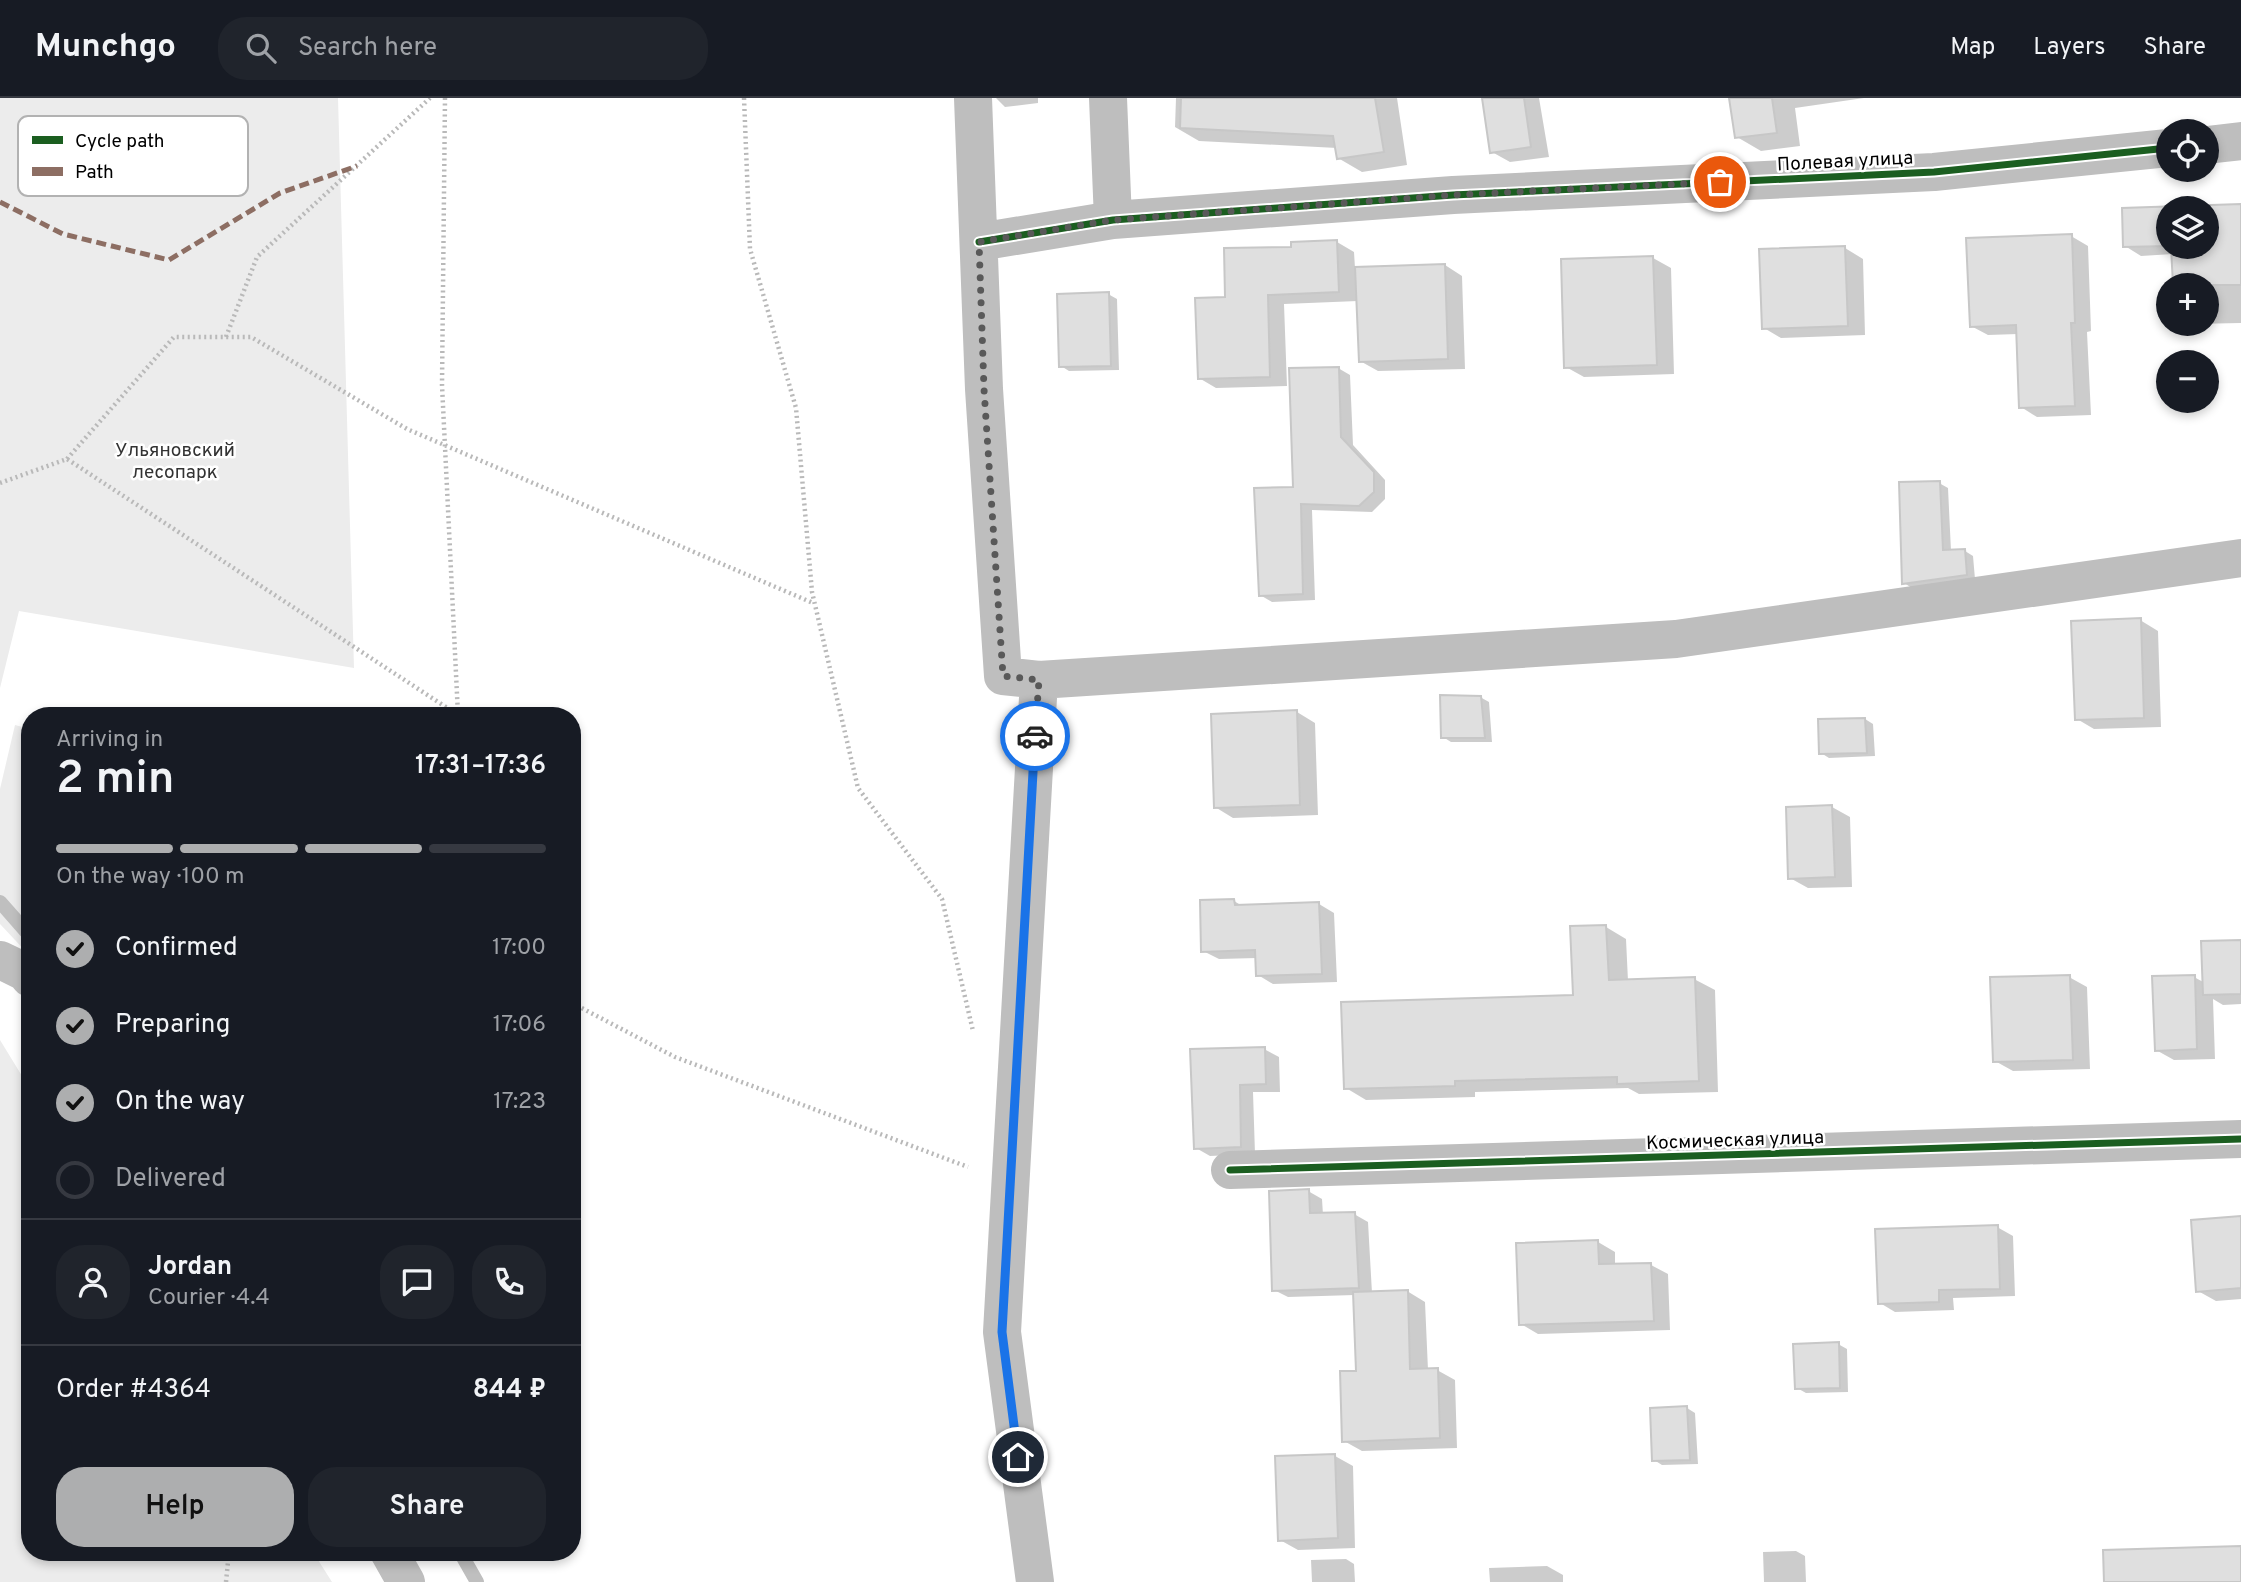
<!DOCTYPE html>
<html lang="en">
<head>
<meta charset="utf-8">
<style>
	:root { --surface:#171b24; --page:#20242c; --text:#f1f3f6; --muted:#9ea1a6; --line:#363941; --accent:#adaeaf }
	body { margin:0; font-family:Overpass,sans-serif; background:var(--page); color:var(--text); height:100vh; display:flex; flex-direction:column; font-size:26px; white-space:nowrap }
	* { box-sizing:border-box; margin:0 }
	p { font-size:23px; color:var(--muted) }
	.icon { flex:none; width:38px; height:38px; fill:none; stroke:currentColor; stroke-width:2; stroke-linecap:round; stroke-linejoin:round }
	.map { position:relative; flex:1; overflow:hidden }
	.drawer { position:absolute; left:21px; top:609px; width:560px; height:854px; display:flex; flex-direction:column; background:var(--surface); border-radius:28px; box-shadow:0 4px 10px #0003 }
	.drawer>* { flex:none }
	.fabs { position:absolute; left:2156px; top:21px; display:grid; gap:14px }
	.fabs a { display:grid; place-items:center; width:63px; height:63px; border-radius:50%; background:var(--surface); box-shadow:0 4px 10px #0003; font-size:35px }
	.pin { position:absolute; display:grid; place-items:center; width:60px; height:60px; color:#fff; margin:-30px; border:4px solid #fff; border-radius:50%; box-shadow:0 2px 7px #0007 }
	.courier { position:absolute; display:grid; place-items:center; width:70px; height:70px; margin:-35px; border:5px solid #1a73e8; border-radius:50%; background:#fff; color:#222; box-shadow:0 2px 9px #0007 }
	.summary em { font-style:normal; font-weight:600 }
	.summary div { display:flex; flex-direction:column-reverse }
	.summary { display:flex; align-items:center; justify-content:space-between; height:119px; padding:0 35px }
	h1 { font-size:46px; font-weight:600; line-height:52px }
	.bar { display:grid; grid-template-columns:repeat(4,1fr); gap:10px 7px; align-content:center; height:84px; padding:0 35px }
	.bar i { height:9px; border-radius:5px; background:var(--line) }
	.bar .on { background:var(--accent) }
	.bar p { grid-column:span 4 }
	.line { display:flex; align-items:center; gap:18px; padding:0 35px; border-top:2px solid var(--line) }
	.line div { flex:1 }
	.round { display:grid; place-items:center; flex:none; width:74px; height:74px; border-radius:28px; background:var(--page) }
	ol { padding:0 35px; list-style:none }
	li { display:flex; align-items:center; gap:21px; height:77px }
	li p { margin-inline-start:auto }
	li .icon { padding:7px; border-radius:50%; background:var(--accent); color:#111; stroke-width:4 }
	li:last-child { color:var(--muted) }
	li i { width:38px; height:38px; border:4px solid var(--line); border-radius:50% }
	.action { display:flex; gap:14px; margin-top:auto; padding:14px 35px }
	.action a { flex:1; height:80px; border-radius:28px; background:var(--accent); color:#111; font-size:28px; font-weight:600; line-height:80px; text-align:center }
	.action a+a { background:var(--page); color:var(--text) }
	header { display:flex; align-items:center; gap:42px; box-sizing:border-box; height:98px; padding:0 35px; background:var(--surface); border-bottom:2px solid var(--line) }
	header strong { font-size:33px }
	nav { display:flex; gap:38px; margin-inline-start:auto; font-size:24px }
	.search { width:490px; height:63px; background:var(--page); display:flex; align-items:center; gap:18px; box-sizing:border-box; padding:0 24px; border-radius:28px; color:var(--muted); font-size:26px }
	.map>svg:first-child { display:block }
	.green { fill:#ececec }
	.shadow { fill:#0003 }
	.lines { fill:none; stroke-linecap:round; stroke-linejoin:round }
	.stream { stroke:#bfbfbf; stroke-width:14 }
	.building { fill:#dfdfdf; stroke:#c7c7c7; stroke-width:2 }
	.path { stroke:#b9b9b9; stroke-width:4.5; stroke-dasharray:2 3.5; stroke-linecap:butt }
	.minor { stroke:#bebebe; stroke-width:38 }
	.quiet { stroke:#8d6e63; stroke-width:5; stroke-dasharray:10 5; stroke-linecap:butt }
	.cycleway-casing { stroke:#fff; stroke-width:11 }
	.cycleway { stroke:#1b5e20; stroke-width:7 }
	.done { stroke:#595959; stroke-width:7; stroke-dasharray:0 12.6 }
	.route { stroke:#1a73e8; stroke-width:9 }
	.labels { text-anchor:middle; stroke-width:5; stroke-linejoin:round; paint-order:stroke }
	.street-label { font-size:19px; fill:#000; stroke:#fff }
	.park-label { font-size:19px; fill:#333; stroke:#fff }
	.key { fill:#fff; stroke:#b2b2b2; stroke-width:2 }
	.key-label { font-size:19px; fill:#000 }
</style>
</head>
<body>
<header>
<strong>Munchgo</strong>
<div class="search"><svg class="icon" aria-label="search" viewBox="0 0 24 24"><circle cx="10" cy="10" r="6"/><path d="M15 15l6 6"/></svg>Search here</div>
<nav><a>Map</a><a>Layers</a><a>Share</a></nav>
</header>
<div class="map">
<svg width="2241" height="1484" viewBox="0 0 2241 1484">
	<rect width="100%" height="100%" fill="#fff"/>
	<path class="green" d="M 0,0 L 338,0 L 354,570 L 19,513 L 0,590 Z
		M 15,627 L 30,631 L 30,858 L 0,826 L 0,691 Z
		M 0,942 L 30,991 L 30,1454 L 313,1454 L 332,1484 L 0,1484 Z"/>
	<path class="shadow" d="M 996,0 L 1038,0 L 1038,5 L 1005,9 Z
		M 1176,0 L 1397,0 L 1407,67 L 1362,74 L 1338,60 L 1337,50 L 1199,43 L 1175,29 Z
		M 1484,0 L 1539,0 L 1549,59 L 1510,64 L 1492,54 Z
		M 1731,0 L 1864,0 L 1795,10 L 1800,48 L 1761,53 L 1737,39 Z
		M 2241,108 L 2241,225 L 2192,226 L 2207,226 L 2207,187 L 2174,187 L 2173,156 L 2141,158 L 2125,148 L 2124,112 L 2168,111 L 2168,149 L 2207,149 L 2207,110 L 2180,110 Z
		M 2071,138 L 2088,148 L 2091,233 L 2087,234 L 2091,317 L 2037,319 L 2021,309 L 2018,236 L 1988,237 L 1971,228 Z
		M 1337,144 L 1354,154 L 1355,170 L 1445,167 L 1462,178 L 1465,271 L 1378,273 L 1360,263 L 1358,203 L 1284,206 L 1287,288 L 1216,290 L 1199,280 L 1227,200 Z
		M 1845,150 L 1863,161 L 1865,237 L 1781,240 L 1764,230 Z
		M 1653,160 L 1671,170 L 1674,276 L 1584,279 L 1566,269 Z
		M 1108,196 L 1117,201 L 1119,272 L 1069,273 L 1061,268 Z
		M 1338,270 L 1350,277 L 1353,347 L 1385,382 L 1385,401 L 1372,414 L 1312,412 L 1315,502 L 1272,504 L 1260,497 Z
		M 1939,385 L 1948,390 L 1951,453 L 1965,453 L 1973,458 L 1975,481 L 1912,490 L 1904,485 Z
		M 2140,522 L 2158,533 L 2161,629 L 2094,631 L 2077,621 Z
		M 1480,599 L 1489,604 L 1492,644 L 1451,644 L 1443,639 Z
		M 1297,614 L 1315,625 L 1318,717 L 1233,720 L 1215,709 Z
		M 1865,621 L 1873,626 L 1875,658 L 1829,660 L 1821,655 Z
		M 1832,709 L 1850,719 L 1852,789 L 1808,790 L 1790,780 Z
		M 1234,803 L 1244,809 L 1319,806 L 1334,815 L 1337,884 L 1273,886 L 1258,877 L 1257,860 L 1219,861 L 1203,853 Z
		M 1606,829 L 1626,841 L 1628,883 L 1694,881 L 1715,892 L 1718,994 L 1639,996 L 1628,990 L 1475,994 L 1475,999 L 1366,1002 L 1346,990 L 1574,899 Z
		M 2241,844 L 2241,906 L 2223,907 L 2213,901 L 2215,961 L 2174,962 L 2156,952 L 2194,879 L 2205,885 Z
		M 2069,879 L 2087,889 L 2090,971 L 2013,973 L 1995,963 Z
		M 1264,951 L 1279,959 L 1280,994 L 1253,994 L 1255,1056 L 1210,1058 L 1196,1050 Z
		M 1308,1093 L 1322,1101 L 1323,1117 L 1354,1116 L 1368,1124 L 1372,1195 L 1407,1193 L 1425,1204 L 1428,1272 L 1437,1272 L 1455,1282 L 1457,1350 L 1362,1353 L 1344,1343 L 1358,1275 L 1355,1197 L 1288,1199 L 1274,1192 Z
		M 2241,1120 L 2241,1201 L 2216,1203 L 2198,1193 Z
		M 1997,1129 L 2013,1138 L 2015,1198 L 1953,1200 L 1954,1212 L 1895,1214 L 1880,1205 Z
		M 1598,1144 L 1615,1154 L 1615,1168 L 1651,1167 L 1668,1176 L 1670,1232 L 1538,1236 L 1521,1226 Z
		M 1838,1246 L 1847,1251 L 1848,1294 L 1806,1295 L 1797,1290 Z
		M 1687,1310 L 1695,1315 L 1698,1366 L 1662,1367 L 1654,1362 Z
		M 1335,1358 L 1353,1368 L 1355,1450 L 1298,1452 L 1280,1442 Z
		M 1796,1453 L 1805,1458 L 1806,1484 L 1764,1484 L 1763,1454 Z
		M 1346,1461 L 1354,1466 L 1355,1484 L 1312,1484 L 1311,1462 Z
		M 1547,1468 L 1563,1477 L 1563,1484 L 1490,1484 L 1489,1470 Z"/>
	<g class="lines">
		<path class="stream" d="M 0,804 L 30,838
			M 460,1454 L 477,1484"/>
	</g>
	<path class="building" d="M 1181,0 L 1375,0 L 1384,54 L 1337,61 L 1333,38 L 1180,30 Z
		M 1482,0 L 1524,0 L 1531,49 L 1490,55 Z
		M 1729,0 L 1772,0 L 1777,35 L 1735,40 Z
		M 2241,106 L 2241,187 L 2173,187 L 2171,149 L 2207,149 L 2207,110 L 2168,110 L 2168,148 L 2123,149 L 2122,110 Z
		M 2072,136 L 2075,225 L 2071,225 L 2075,308 L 2019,310 L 2016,227 L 1970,229 L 1966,140 Z
		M 1337,142 L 1339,194 L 1268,197 L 1270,279 L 1198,281 L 1195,200 L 1225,199 L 1224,150 L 1291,149 L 1291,144 Z
		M 1845,148 L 1848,228 L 1762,231 L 1759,151 Z
		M 1653,158 L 1657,267 L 1564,270 L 1561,161 Z
		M 1445,166 L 1448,261 L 1359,264 L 1355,169 Z
		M 1109,194 L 1111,268 L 1059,269 L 1057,196 Z
		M 1339,269 L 1341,339 L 1374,374 L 1374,394 L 1359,408 L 1301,406 L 1303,496 L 1259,498 L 1254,390 L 1293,389 L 1289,270 Z
		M 1940,383 L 1943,452 L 1965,451 L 1967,477 L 1902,486 L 1899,384 Z
		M 2141,520 L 2144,620 L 2075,622 L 2071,523 Z
		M 1440,597 L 1481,598 L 1485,640 L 1441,640 Z
		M 1297,612 L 1300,707 L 1214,710 L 1211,616 Z
		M 1865,620 L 1867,655 L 1819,656 L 1818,621 Z
		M 1832,707 L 1835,779 L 1788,781 L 1786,709 Z
		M 1234,801 L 1235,807 L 1319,804 L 1322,876 L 1256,878 L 1255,852 L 1201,854 L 1200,802 Z
		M 1606,827 L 1609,882 L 1695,879 L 1699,983 L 1617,986 L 1617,979 L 1455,983 L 1455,988 L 1344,991 L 1341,904 L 1573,897 L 1570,828 Z
		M 2241,842 L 2241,896 L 2203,897 L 2201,843 Z
		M 2070,877 L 2073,962 L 1993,964 L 1990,879 Z
		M 2195,877 L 2197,951 L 2155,953 L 2152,878 Z
		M 1265,949 L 1266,986 L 1240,987 L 1241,1049 L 1194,1051 L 1190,951 Z
		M 1309,1091 L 1310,1115 L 1355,1114 L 1359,1190 L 1272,1193 L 1269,1093 Z
		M 2241,1118 L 2241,1190 L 2196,1194 L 2191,1122 Z
		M 1998,1127 L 2000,1191 L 1939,1192 L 1939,1204 L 1878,1206 L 1875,1131 Z
		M 1598,1142 L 1599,1166 L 1651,1165 L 1654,1223 L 1519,1227 L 1516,1145 Z
		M 1408,1192 L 1410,1271 L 1438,1270 L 1440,1340 L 1342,1344 L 1340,1273 L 1356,1273 L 1353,1194 Z
		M 1839,1244 L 1840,1290 L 1795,1291 L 1793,1246 Z
		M 1687,1308 L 1690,1362 L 1652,1363 L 1650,1310 Z
		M 1335,1356 L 1338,1440 L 1278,1443 L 1275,1358 Z
		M 2241,1448 L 2241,1484 L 2104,1484 L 2103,1452 Z"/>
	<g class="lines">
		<path class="path" d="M 445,0 L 442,287 L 458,617
			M 744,0 L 750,151 L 796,310 L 812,494 L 858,690 L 942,801 L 973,933
			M 226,239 L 257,159 L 430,0
			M 67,361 L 174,239 L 251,239 L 407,331 L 813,505
			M 0,385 L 67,361 L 458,617
			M 572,905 L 675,959 L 968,1069
			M 226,1484 L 229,1454"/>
		<path class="minor" d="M 973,0 L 984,291 L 1003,578 L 1039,582 L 1676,541 L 2241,460
			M 1108,0 L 1113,122
			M 2207,47 L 2241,43
			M 979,144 L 1113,122 L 1453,97 L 1934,74 L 2168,50
			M 0,862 L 25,874 L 30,880
			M 1230,1072 L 2241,1041
			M 389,1454 L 406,1484
			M 1035,1484 L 1002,1234 L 1039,582"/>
		<path class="quiet" d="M 0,104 L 63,136 L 169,162 L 280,95 L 357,68"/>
		<g class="cycleway-casing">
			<path id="cycleway" d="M 979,144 L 1113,122 L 1453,97 L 1934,74 L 2168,50
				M 1230,1072 L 2241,1041"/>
		</g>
		<use href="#cycleway" class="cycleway"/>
	</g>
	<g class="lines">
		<path class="done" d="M 1035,638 L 1039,582 L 1003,578 L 984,291 L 979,144 L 1113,122 L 1453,97 L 1720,84"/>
		<path class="route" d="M 1018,1359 L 1002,1234 L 1035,638"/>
	</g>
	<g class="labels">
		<g class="street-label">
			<text transform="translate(1845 62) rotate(-3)" y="7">Полевая улица</text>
			<text transform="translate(1735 1041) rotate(-2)" y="7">Космическая улица</text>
		</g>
		<g class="park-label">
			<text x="175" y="358">Ульяновский<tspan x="175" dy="22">лесопарк</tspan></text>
		</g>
	</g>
	<rect x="18" y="18" width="230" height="80" rx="10" class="key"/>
	<rect x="32" y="38" width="31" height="8" fill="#1b5e20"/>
	<rect x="32" y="69" width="31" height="9" fill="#8d6e63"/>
	<g class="key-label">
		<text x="75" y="49">Cycle path</text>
		<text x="75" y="80">Path</text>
	</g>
</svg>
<div class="fabs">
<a><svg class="icon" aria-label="locate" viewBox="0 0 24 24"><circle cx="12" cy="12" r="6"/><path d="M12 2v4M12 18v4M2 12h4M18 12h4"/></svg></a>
<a><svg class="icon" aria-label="layers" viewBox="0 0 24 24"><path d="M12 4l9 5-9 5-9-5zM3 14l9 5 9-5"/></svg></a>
<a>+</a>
<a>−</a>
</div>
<div class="pin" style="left:1720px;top:84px;background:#ea580c"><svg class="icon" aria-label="bag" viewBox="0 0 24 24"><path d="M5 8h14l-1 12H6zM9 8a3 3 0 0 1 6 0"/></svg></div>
<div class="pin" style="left:1018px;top:1359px;background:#1f2937"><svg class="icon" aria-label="home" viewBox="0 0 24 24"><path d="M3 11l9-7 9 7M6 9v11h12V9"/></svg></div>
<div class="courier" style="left:1035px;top:638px"><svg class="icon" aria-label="car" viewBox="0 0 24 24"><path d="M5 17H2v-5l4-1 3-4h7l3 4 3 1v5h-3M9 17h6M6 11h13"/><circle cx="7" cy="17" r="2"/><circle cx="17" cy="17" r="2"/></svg></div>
<section class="drawer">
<div class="summary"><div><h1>2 min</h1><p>Arriving in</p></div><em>17:31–17:36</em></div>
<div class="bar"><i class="on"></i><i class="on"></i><i class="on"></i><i></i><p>On the way · 100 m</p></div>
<ol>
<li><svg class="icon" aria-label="check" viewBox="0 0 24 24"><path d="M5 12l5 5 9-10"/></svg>Confirmed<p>17:00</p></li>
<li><svg class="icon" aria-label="check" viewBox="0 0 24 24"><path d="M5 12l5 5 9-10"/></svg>Preparing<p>17:06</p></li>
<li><svg class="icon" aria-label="check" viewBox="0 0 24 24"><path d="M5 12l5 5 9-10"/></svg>On the way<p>17:23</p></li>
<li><i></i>Delivered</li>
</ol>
<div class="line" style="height:126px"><a class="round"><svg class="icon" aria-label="person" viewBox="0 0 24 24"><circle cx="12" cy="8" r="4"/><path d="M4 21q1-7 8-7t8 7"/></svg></a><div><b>Jordan</b><p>Courier · 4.4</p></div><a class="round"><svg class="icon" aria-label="chat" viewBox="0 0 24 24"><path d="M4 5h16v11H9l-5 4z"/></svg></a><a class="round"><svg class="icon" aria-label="phone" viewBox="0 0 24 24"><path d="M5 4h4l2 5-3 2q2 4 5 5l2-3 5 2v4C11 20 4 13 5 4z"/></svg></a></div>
<div class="line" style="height:91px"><div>Order #4364</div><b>844 ₽</b></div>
<div class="action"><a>Help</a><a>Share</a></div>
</section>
</div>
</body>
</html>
